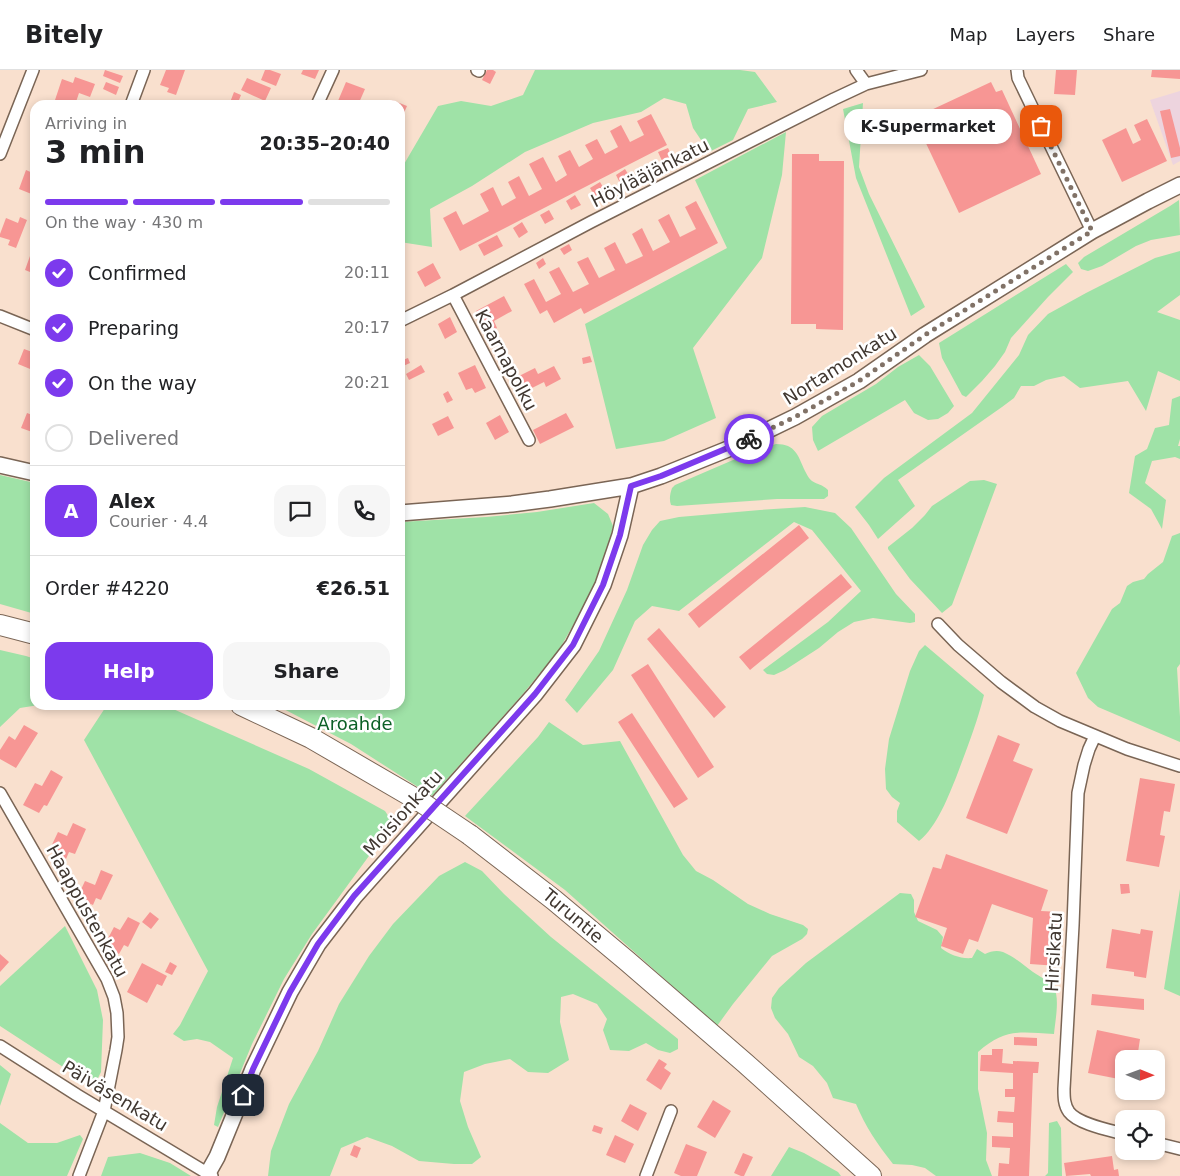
<!DOCTYPE html>
<html lang="en">
<head>
<meta charset="utf-8">
<style>
	:root { --surface:#fff; --page:#f6f6f6; --text:#202124; --muted:#757577; --line:#e0e0e0; --accent:#7c3aed }
	body { margin:0; font-family:"DejaVu Sans",sans-serif; background:var(--page); color:var(--text); height:100vh; display:flex; flex-direction:column; font-size:19px; white-space:nowrap }
	* { box-sizing:border-box; margin:0 }
	p { font-size:16px; color:var(--muted) }
	.icon { flex:none; width:28px; height:28px; fill:none; stroke:currentColor; stroke-width:2; stroke-linecap:round; stroke-linejoin:round }
	.map { position:relative; flex:1; overflow:hidden }
	.details { position:absolute; left:30px; top:30px; width:375px; height:610px; display:flex; flex-direction:column; background:var(--surface); border-radius:15px; box-shadow:0 2px 8px #0003 }
	.details>* { flex:none }
	.needle { width:32px; rotate:91deg }
	.controls { position:absolute; left:1115px; top:980px; display:grid; gap:10px }
	.controls a { display:grid; place-items:center; width:50px; height:50px; border-radius:10px; background:var(--surface); box-shadow:0 2px 8px #0003; font-size:25px }
	.pin { position:absolute; display:grid; place-items:center; width:42px; height:42px; color:#fff; margin:-21px; border-radius:10px; box-shadow:0 2px 8px #0006 }
	.courier { position:absolute; display:grid; place-items:center; width:50px; height:50px; margin:-25px; border:4px solid #7c3aed; border-radius:50%; background:#fff; color:#222; box-shadow:0 1px 6px #0007 }
	.bubble { position:absolute; height:35px; border-radius:15px; background:var(--surface); box-shadow:0 2px 8px #0003; font-size:16px; font-weight:700; line-height:35px; text-align:center }
	.head em { font-style:normal; font-weight:700 }
	.head div { display:flex; flex-direction:column-reverse }
	.head { display:flex; align-items:center; justify-content:space-between; height:85px; padding:0 15px }
	h1 { font-size:32px; font-weight:700; line-height:38px }
	.bar { display:grid; grid-template-columns:repeat(4,1fr); gap:8px 5px; align-content:center; height:60px; padding:0 15px }
	.bar i { height:6px; border-radius:4px; background:var(--line) }
	.bar .active { background:var(--accent) }
	.bar p { grid-column:span 4 }
	.line { display:flex; align-items:center; gap:12px; padding:0 15px; border-top:1px solid var(--line) }
	.line div { flex:1 }
	.round { display:grid; place-items:center; flex:none; width:52px; height:52px; border-radius:15px; background:var(--page) }
	ol { padding:0 15px; list-style:none }
	li { display:flex; align-items:center; gap:15px; height:55px }
	li p { margin-inline-start:auto }
	li .icon { padding:5px; border-radius:50%; background:var(--accent); color:#fff; stroke-width:4 }
	li:last-child { color:var(--muted) }
	li i { width:28px; height:28px; border:2px solid var(--line); border-radius:50% }
	.cta { display:flex; gap:10px; margin-top:auto; padding:10px 15px }
	.cta a { flex:1; height:58px; border-radius:15px; background:var(--accent); color:#fff; font-size:20px; font-weight:700; line-height:58px; text-align:center }
	.cta a+a { background:var(--page); color:var(--text) }
	header { display:flex; align-items:center; gap:30px; box-sizing:border-box; height:70px; padding:0 25px; background:var(--surface); border-bottom:1px solid var(--line) }
	header strong { font-size:24px }
	nav { display:flex; gap:28px; margin-inline-start:auto; font-size:18px }
	.map>svg:first-child { display:block }
	.industrial { fill:#edd4de }
	.green { fill:#9fe2a7 }
	.building { fill:#f79694 }
	.lines { fill:none; stroke-linecap:round; stroke-linejoin:round }
	.street-casing { stroke:#7a6555; stroke-width:14 }
	.secondary-casing { stroke:#7a6555; stroke-width:18 }
	.highway-casing { stroke:#7a6555; stroke-width:22 }
	.street { stroke:#fff; stroke-width:11 }
	.secondary { stroke:#fff; stroke-width:15 }
	.highway { stroke:#fff; stroke-width:20 }
	.highway-bridge-casing { stroke:#7a6555; stroke-width:22; stroke-linecap:butt }
	.highway-bridge { stroke:#fff; stroke-width:20 }
	.done { stroke:#817267; stroke-width:5; stroke-dasharray:0 9 }
	.route { stroke:#7c3aed; stroke-width:6 }
	.labels { text-anchor:middle; stroke-width:5; stroke-linejoin:round; paint-order:stroke }
	.street-label { font-size:18px; fill:#403730; stroke:#fff }
	.park-label { font-size:18px; fill:#0c6026; stroke:#fff }
</style>
</head>
<body>
<header>
<strong>Bitely</strong>
<nav><a>Map</a><a>Layers</a><a>Share</a></nav>
</header>
<div class="map">
<svg width="1180" height="1106" viewBox="0 0 1180 1106">
	<rect width="100%" height="100%" fill="#f9e0ce"/>
	<path class="industrial" d="M 1180,21 L 1180,91 L 1173,95 L 1150,30 Z"/>
	<path class="green" d="M 535,0 L 740,0 L 755,2 L 777,32 L 748,39 L 733,70 L 709,82 L 693,58 L 686,34 L 664,28 L 641,42 L 593,53 L 525,82 L 472,116 L 430,139 L 432,177 L 400,172 L 400,101 L 438,36 L 461,31 L 491,36 L 523,25 Z
		M 863,33 L 859,97 L 869,124 L 925,237 L 911,246 L 856,108 L 843,39 Z
		M 786,62 L 782,105 L 762,188 L 693,278 L 716,348 L 664,371 L 616,379 L 585,254 L 727,178 L 695,110 Z
		M 1179,130 L 1180,165 L 1151,170 L 1136,176 L 1102,196 L 1088,201 L 1081,199 L 1078,193 L 1084,187 L 1170,136 Z
		M 1180,181 L 1180,225 L 1157,242 L 1180,250 L 1180,311 L 1158,301 L 1146,341 L 1128,311 L 1080,318 L 1064,306 L 1046,310 L 1034,316 L 1021,316 L 1014,328 L 1002,337 L 898,410 L 915,436 L 878,469 L 869,455 L 855,437 L 884,408 L 972,343 L 1019,285 L 1028,265 L 1048,244 L 1086,223 L 1155,188 Z
		M 1066,194 L 1073,202 L 1048,227 L 1011,268 L 1005,282 L 995,296 L 982,311 L 966,327 L 962,325 L 942,288 L 939,273 Z
		M 919,285 L 930,296 L 954,336 L 948,343 L 938,349 L 928,350 L 914,343 L 905,330 L 818,381 L 813,370 L 812,357 L 822,346 L 876,314 L 898,297 Z
		M 1180,326 L 1180,369 L 1178,376 L 1180,376 L 1180,389 L 1175,387 L 1152,391 L 1145,413 L 1166,430 L 1162,459 L 1151,439 L 1129,423 L 1135,386 L 1147,379 L 1155,358 L 1169,355 L 1172,329 Z
		M 776,374 C 796,374 798,386 805,401 C 807,404 808,408 812,411 C 818,415 822,414 828,420 L 828,426 L 824,429 L 777,429 L 677,436 L 671,435 C 669,429 670,424 672,418 L 675,415 L 747,384 Z
		M 0,405 L 35,413 L 35,544 L 0,534 Z
		M 984,410 L 997,414 L 952,535 L 942,543 L 910,509 L 888,479 L 888,477 L 912,458 L 925,445 L 932,436 L 970,411 Z
		M 594,433 L 608,444 L 613,456 L 607,484 L 589,527 L 559,580 L 522,625 L 432,726 L 351,674 L 276,635 L 400,635 L 400,452 L 486,447 L 537,442 Z
		M 805,437 L 835,443 L 851,458 L 896,524 L 915,544 L 915,552 L 910,553 L 873,548 L 854,552 L 838,562 L 819,578 L 785,600 L 774,605 L 767,604 L 763,600 L 828,552 L 861,521 L 812,460 L 794,452 L 679,541 L 652,536 L 635,551 L 613,600 L 577,643 L 565,630 L 599,581 L 627,520 L 643,475 L 652,460 L 660,451 L 679,447 L 760,440 Z
		M 1180,463 L 1180,594 L 1177,598 L 1180,647 L 1180,672 L 1098,637 L 1088,628 L 1076,603 L 1112,539 L 1120,533 L 1127,516 L 1133,512 L 1144,509 L 1148,504 L 1163,492 L 1172,466 Z
		M 925,575 L 984,625 C 977,653 967,678 957,705 C 949,725 937,757 919,771 L 897,752 L 897,741 L 900,733 L 892,727 L 886,719 L 885,699 L 889,669 L 910,601 L 919,581 Z
		M 0,580 L 26,586 L 35,589 L 35,635 L 39,635 L 20,638 L 0,657 Z
		M 107,635 L 164,635 L 309,699 L 385,741 L 393,753 L 312,864 L 284,909 L 252,974 L 218,1057 L 214,1055 L 217,1037 L 233,988 L 210,972 L 197,969 L 184,971 L 173,964 L 180,955 L 208,901 L 84,670 Z
		M 549,652 L 583,675 L 620,671 L 683,785 L 696,801 L 713,810 L 748,834 L 770,844 L 803,855 L 808,859 L 807,864 L 802,869 L 772,886 L 733,934 L 717,956 L 565,820 L 465,746 L 538,667 Z
		M 465,792 L 482,801 L 504,824 L 551,867 L 678,969 L 678,979 L 670,983 L 658,980 L 646,973 L 629,981 L 610,980 L 603,960 L 607,949 L 597,934 L 573,924 L 561,927 L 560,952 L 569,990 L 548,1003 L 528,1002 L 510,989 L 485,994 L 464,1002 L 460,1031 L 468,1057 L 481,1087 L 472,1094 L 454,1094 L 419,1091 L 392,1076 L 367,1067 L 341,1078 L 330,1106 L 268,1106 L 271,1081 L 289,1034 L 318,981 L 339,934 L 369,886 L 393,854 L 439,806 Z
		M 1180,819 L 1180,926 L 1164,919 Z
		M 900,823 L 911,824 L 914,830 L 914,842 L 918,851 L 937,860 L 943,867 L 941,878 C 950,885 961,889 972,888 L 977,879 L 985,884 C 991,881 997,880 1003,882 C 1015,887 1023,895 1033,902 C 1040,907 1049,910 1054,918 C 1060,928 1055,952 1054,964 C 1020,962 1005,958 978,982 L 978,1019 L 987,1063 L 986,1090 L 992,1106 L 936,1106 L 925,1098 L 912,1095 L 893,1094 C 878,1075 865,1056 856,1034 L 833,1028 L 827,1013 L 813,996 L 799,987 L 788,964 L 775,948 L 771,938 L 772,928 L 779,918 L 806,893 Z
		M 65,856 L 97,920 L 103,950 L 101,1002 L 97,1010 L 90,1012 L 83,1010 L 0,956 L 0,916 Z
		M 0,995 L 11,1004 L 0,1036 Z
		M 1057,1051 L 1061,1058 L 1062,1106 L 1045,1106 L 1048,1103 L 1049,1053 Z
		M 0,1053 L 28,1073 L 57,1073 L 80,1065 L 83,1069 L 67,1106 L 0,1106 Z
		M 789,1077 L 804,1083 L 838,1102 L 841,1106 L 771,1106 Z
		M 140,1083 L 170,1093 L 191,1106 L 101,1106 L 108,1087 Z"/>
	<path class="building" d="M 105,0 L 123,6 L 120,13 L 103,6 Z
		M 166,0 L 185,0 L 176,25 L 167,22 L 169,18 L 160,15 Z
		M 265,0 L 270,0 L 281,4 L 276,16 L 261,10 Z
		M 303,0 L 319,0 L 315,9 L 301,4 Z
		M 487,0 L 493,0 L 496,2 L 490,14 L 482,10 Z
		M 1056,0 L 1077,0 L 1075,25 L 1054,24 Z
		M 1152,0 L 1180,0 L 1180,9 L 1151,7 Z
		M 75,7 L 95,14 L 90,27 L 79,23 L 75,35 L 60,35 L 54,33 L 62,9 L 73,13 Z
		M 247,8 L 271,18 L 265,31 L 241,20 Z
		M 106,12 L 119,17 L 116,25 L 103,19 Z
		M 346,12 L 365,19 L 358,35 L 348,35 L 338,31 Z
		M 991,12 L 996,22 L 1002,20 L 1041,104 L 959,143 L 914,48 Z
		M 234,22 L 241,25 L 237,35 L 229,35 Z
		M 392,30 L 407,36 L 403,45 L 400,44 L 400,35 L 390,35 Z
		M 1170,39 L 1180,78 L 1180,86 L 1171,88 L 1160,41 Z
		M 651,44 L 667,75 L 460,181 L 443,148 L 456,141 L 463,155 L 489,141 L 480,124 L 493,117 L 502,136 L 516,128 L 508,112 L 519,106 L 529,126 L 542,119 L 529,94 L 543,87 L 556,112 L 567,105 L 558,86 L 570,80 L 579,97 L 593,89 L 585,75 L 597,69 L 605,84 L 618,77 L 610,61 L 621,55 L 630,72 L 644,65 L 637,51 Z
		M 1147,49 L 1167,91 L 1122,112 L 1102,70 L 1126,58 L 1133,74 L 1141,70 L 1134,55 Z
		M 668,78 L 673,88 L 663,93 L 658,82 Z
		M 792,84 L 819,84 L 819,91 L 844,91 L 843,260 L 816,259 L 816,254 L 791,254 Z
		M 625,99 L 631,109 L 621,115 L 616,105 Z
		M 26,100 L 35,104 L 35,122 L 34,125 L 19,119 Z
		M 600,112 L 606,122 L 596,128 L 590,118 Z
		M 575,125 L 581,135 L 571,140 L 566,131 Z
		M 696,131 L 718,173 L 584,244 L 581,238 L 554,253 L 547,240 L 540,244 L 524,214 L 534,209 L 546,232 L 561,224 L 549,202 L 559,197 L 573,222 L 589,214 L 577,192 L 588,187 L 599,208 L 615,200 L 604,178 L 615,172 L 626,194 L 643,186 L 632,164 L 642,158 L 653,181 L 670,172 L 658,150 L 669,144 L 680,167 L 696,159 L 685,137 Z
		M 549,140 L 554,149 L 545,154 L 540,145 Z
		M 20,147 L 27,150 L 16,178 L 8,175 L 10,170 L 0,167 L 0,164 L 6,148 L 18,153 Z
		M 522,152 L 528,162 L 519,168 L 513,158 Z
		M 497,165 L 503,176 L 484,186 L 478,175 Z
		M 569,174 L 572,180 L 564,185 L 560,179 Z
		M 30,186 L 35,187 L 35,204 L 25,200 Z
		M 543,188 L 546,194 L 539,199 L 536,193 Z
		M 433,193 L 441,208 L 425,217 L 417,202 Z
		M 504,226 L 512,241 L 494,251 L 497,258 L 488,263 L 476,241 Z
		M 450,247 L 457,262 L 445,269 L 438,254 Z
		M 24,279 L 35,283 L 35,301 L 18,294 Z
		M 590,286 L 592,292 L 583,294 L 582,288 Z
		M 408,288 L 410,293 L 401,297 L 400,291 Z
		M 421,295 L 425,302 L 409,310 L 406,304 Z
		M 475,295 L 486,318 L 475,323 L 472,318 L 466,320 L 458,303 Z
		M 554,296 L 561,309 L 546,317 L 544,312 L 524,322 L 517,307 L 535,298 L 538,304 Z
		M 448,321 L 453,330 L 447,333 L 443,324 Z
		M 27,343 L 35,346 L 35,363 L 21,358 Z
		M 566,343 L 574,357 L 540,374 L 533,360 Z
		M 500,345 L 509,362 L 495,370 L 486,353 Z
		M 448,346 L 454,358 L 438,366 L 432,354 Z
		M 799,455 L 809,468 L 699,558 L 688,544 Z
		M 841,504 L 852,517 L 750,600 L 739,587 Z
		M 659,558 L 726,637 L 714,648 L 647,569 Z
		M 648,594 L 714,697 L 698,708 L 631,605 Z
		M 632,643 L 688,729 L 674,738 L 618,652 Z
		M 24,655 L 38,663 L 16,698 L 0,689 L 0,680 L 9,666 L 15,670 Z
		M 998,665 L 1020,674 L 1013,691 L 1033,699 L 1007,764 L 966,748 Z
		M 51,700 L 63,707 L 47,736 L 44,735 L 39,743 L 23,735 L 35,713 L 42,716 Z
		M 1140,708 L 1175,714 L 1170,742 L 1164,741 L 1160,765 L 1165,766 L 1159,797 L 1126,791 Z
		M 73,753 L 86,759 L 75,784 L 69,782 L 66,789 L 49,781 L 58,762 L 67,766 Z
		M 946,784 L 1048,820 L 1041,841 L 1061,842 L 1058,896 L 1030,894 L 1033,848 L 992,834 L 978,872 L 969,869 L 963,884 L 941,876 L 947,858 L 915,847 L 933,797 L 941,799 Z
		M 101,800 L 113,805 L 101,830 L 96,828 L 93,835 L 77,828 L 85,811 L 95,815 Z
		M 1120,814 L 1129,814 L 1130,823 L 1121,824 Z
		M 150,842 L 159,849 L 151,859 L 142,852 Z
		M 128,847 L 140,853 L 128,877 L 124,875 L 119,884 L 104,876 L 114,857 L 120,860 Z
		M 1112,859 L 1140,864 L 1141,859 L 1153,861 L 1146,908 L 1134,906 L 1134,902 L 1106,898 Z
		M 0,884 L 9,892 L 0,902 Z
		M 170,892 L 177,896 L 172,905 L 165,902 Z
		M 142,893 L 167,906 L 162,916 L 157,914 L 147,933 L 127,922 Z
		M 1092,924 L 1144,929 L 1144,940 L 1091,935 Z
		M 1097,960 L 1140,969 L 1137,989 L 1124,989 L 1124,1010 L 1088,1003 Z
		M 1014,967 L 1037,968 L 1037,976 L 1014,975 Z
		M 992,979 L 1003,979 L 1002,993 L 1013,994 L 1013,991 L 1039,992 L 1038,1003 L 1033,1003 L 1029,1106 L 998,1106 L 999,1093 L 1009,1094 L 1010,1078 L 992,1077 L 992,1066 L 1013,1067 L 1013,1053 L 997,1052 L 998,1041 L 1014,1042 L 1015,1027 L 1005,1027 L 1005,1019 L 1013,1019 L 1013,1003 L 980,1001 L 981,985 L 992,985 Z
		M 659,989 L 667,994 L 664,998 L 671,1003 L 661,1020 L 646,1010 Z
		M 713,1030 L 731,1041 L 715,1068 L 697,1057 Z
		M 630,1034 L 647,1043 L 638,1061 L 621,1051 Z
		M 594,1055 L 603,1058 L 601,1064 L 592,1061 Z
		M 615,1065 L 634,1074 L 625,1093 L 606,1085 Z
		M 686,1074 L 707,1082 L 697,1106 L 681,1106 L 674,1103 Z
		M 354,1075 L 361,1078 L 357,1088 L 350,1085 Z
		M 743,1083 L 753,1087 L 744,1106 L 741,1106 L 734,1103 Z
		M 1112,1086 L 1114,1100 L 1118,1099 L 1119,1106 L 1091,1106 L 1090,1104 L 1066,1106 L 1064,1093 Z"/>
	<g class="lines">
		<g class="street-casing">
			<path id="street" d="M 477,0 L 479,1
				M 856,0 L 866,14
				M 1017,0 L 1018,8 L 1092,161
				M 131,35 L 144,0
				M 317,35 L 333,0
				M 0,84 L 33,0
				M 453,225 L 529,370
				M 0,246 L 35,260
				M 400,251 L 453,225 L 591,152 L 834,29 L 866,14 L 921,0
				M 938,554 L 958,575 L 1001,612 L 1035,637 L 1060,651 L 1127,679 L 1180,696
				M 1095,666 L 1089,679 L 1084,695 L 1078,723 L 1073,855 L 1064,1019 C 1064,1027 1064,1035 1069,1042 C 1078,1054 1109,1060 1124,1064
				M 0,723 L 107,909 L 114,927 L 117,943 L 118,967 L 116,980 L 104,1041 L 79,1106
				M 0,976 L 77,1025 L 212,1106
				M 1156,1073 L 1180,1079
				M 646,1106 L 671,1041"/>
		</g>
		<g class="secondary-casing">
			<path id="secondary" d="M 0,395 L 35,403
				M 400,443 L 512,434 L 550,429 L 631,416 L 661,406 L 733,377 L 795,347 L 859,311 L 925,265 L 1092,161 L 1148,131 L 1180,115
				M 208,1103 L 217,1087 L 253,999 L 290,922 L 318,874 L 355,826 L 535,624 L 573,575 L 603,515 L 620,465 L 631,416"/>
		</g>
		<g class="highway-casing">
			<path id="highway" d="M 0,555 L 35,564
				M 241,635 L 311,668 L 421,732
				M 470,765 L 554,830 L 627,891 L 745,993 L 871,1106"/>
		</g>
		<use href="#street" class="street"/>
		<use href="#secondary" class="secondary"/>
		<use href="#highway" class="highway"/>
		<g class="highway-bridge-casing">
			<path id="highway-bridge" d="M 421,732 L 470,765"/>
		</g>
		<use href="#highway-bridge" class="highway-bridge"/>
	</g>
	<g class="lines">
		<path class="done" d="M 749,369 L 795,347 L 859,311 L 925,265 L 1092,161 L 1041,56"/>
		<path class="route" d="M 243,1025 L 253,999 L 290,922 L 318,874 L 354,826 L 535,624 L 573,575 L 603,515 L 620,465 L 631,416 L 661,406 L 749,369"/>
	</g>
	<g class="labels">
		<g class="street-label">
			<text transform="translate(650 103) rotate(-27)" y="6">Höylääjänkatu</text>
			<text transform="translate(506 290) rotate(62)" y="6">Kaarnapolku</text>
			<text transform="translate(840 296) rotate(-32)" y="6">Nortamonkatu</text>
			<text transform="translate(403 743) rotate(-48)" y="6">Moisionkatu</text>
			<text transform="translate(87 841) rotate(61)" y="6">Haappustenkatu</text>
			<text transform="translate(573 846) rotate(40)" y="6">Turuntie</text>
			<text transform="translate(1054 882) rotate(-87)" y="6">Hirsikatu</text>
			<text transform="translate(115 1026) rotate(31)" y="6">Päiväsenkatu</text>
		</g>
		<g class="park-label">
			<text x="355" y="660">Aroahde</text>
		</g>
	</g>
</svg>
<div class="controls">
<a><svg class="needle" viewBox="-14 -14 28 28"><path d="M0-13l5 13h-10z" fill="#e53935"/><path d="M0 13l5-13h-10z" fill="#757577"/></svg></a>
<a><svg class="icon" aria-label="locate" viewBox="0 0 24 24"><circle cx="12" cy="12" r="6"/><path d="M12 2v4M12 18v4M2 12h4M18 12h4"/></svg></a>
</div>
<div class="pin" style="left:1041px;top:56px;background:#ea580c"><svg class="icon" aria-label="bag" viewBox="0 0 24 24"><path d="M5 8h14l-1 12H6zM9 8a3 3 0 0 1 6 0"/></svg></div>
<div class="pin" style="left:243px;top:1025px;background:#1f2937"><svg class="icon" aria-label="home" viewBox="0 0 24 24"><path d="M3 11l9-7 9 7M6 9v11h12V9"/></svg></div>
<div class="courier" style="left:749px;top:369px"><svg class="icon" aria-label="bike" viewBox="0 0 24 24"><circle cx="6" cy="16" r="4"/><circle cx="18" cy="16" r="4"/><path d="M6 16l4-8h5l3 8M10 8l3 8H6M13 5h3"/></svg></div>
<div class="bubble" style="left:844px;top:39px;width:168px">K-Supermarket</div>
<section class="details">
<div class="head"><div><h1>3 min</h1><p>Arriving in</p></div><em>20:35–20:40</em></div>
<div class="bar"><i class="active"></i><i class="active"></i><i class="active"></i><i></i><p>On the way · 430 m</p></div>
<ol>
<li><svg class="icon" aria-label="check" viewBox="0 0 24 24"><path d="M5 12l5 5 9-10"/></svg>Confirmed<p>20:11</p></li>
<li><svg class="icon" aria-label="check" viewBox="0 0 24 24"><path d="M5 12l5 5 9-10"/></svg>Preparing<p>20:17</p></li>
<li><svg class="icon" aria-label="check" viewBox="0 0 24 24"><path d="M5 12l5 5 9-10"/></svg>On the way<p>20:21</p></li>
<li><i></i>Delivered</li>
</ol>
<div class="line" style="height:90px"><b class="round" style="background:var(--accent);color:#fff">A</b><div><b>Alex</b><p>Courier · 4.4</p></div><a class="round"><svg class="icon" aria-label="chat" viewBox="0 0 24 24"><path d="M4 5h16v11H9l-5 4z"/></svg></a><a class="round"><svg class="icon" aria-label="phone" viewBox="0 0 24 24"><path d="M5 4h4l2 5-3 2q2 4 5 5l2-3 5 2v4C11 20 4 13 5 4z"/></svg></a></div>
<div class="line" style="height:65px"><div>Order #4220</div><b>€26.51</b></div>
<div class="cta"><a>Help</a><a>Share</a></div>
</section>
</div>
</body>
</html>
